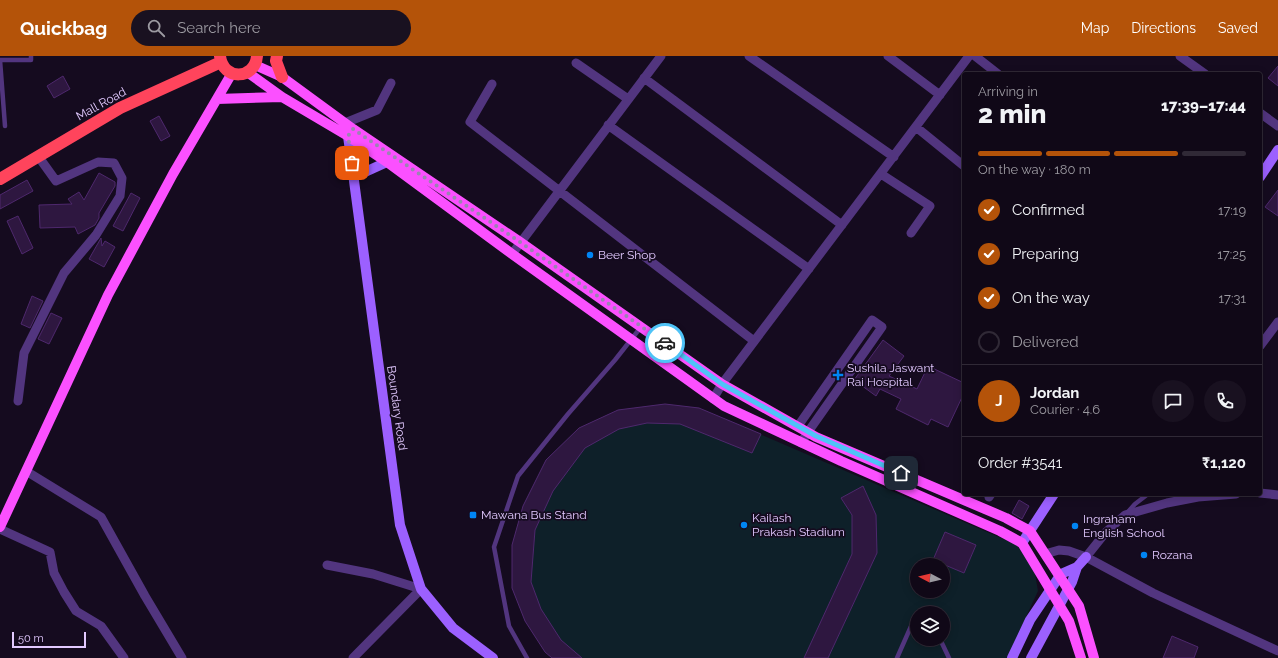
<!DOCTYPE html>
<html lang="en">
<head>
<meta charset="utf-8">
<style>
	:root { --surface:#100817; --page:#191120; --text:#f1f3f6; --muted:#9c9aa1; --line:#302936; --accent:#b45309 }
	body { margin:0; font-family:Raleway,sans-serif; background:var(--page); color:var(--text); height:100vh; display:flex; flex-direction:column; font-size:15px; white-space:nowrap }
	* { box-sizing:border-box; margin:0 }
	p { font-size:13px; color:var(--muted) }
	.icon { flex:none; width:22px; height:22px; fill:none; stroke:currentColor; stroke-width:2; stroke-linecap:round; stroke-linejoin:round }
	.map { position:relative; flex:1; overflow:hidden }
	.details { position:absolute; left:962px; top:16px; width:300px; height:424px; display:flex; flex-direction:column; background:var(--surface); border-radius:4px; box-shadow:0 2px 10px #0003,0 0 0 1px var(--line) }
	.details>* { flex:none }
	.needle { width:26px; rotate:277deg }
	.tools { position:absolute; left:910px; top:502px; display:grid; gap:8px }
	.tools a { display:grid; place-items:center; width:40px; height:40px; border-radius:50%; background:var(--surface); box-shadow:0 2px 10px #0003,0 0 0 1px var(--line); font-size:20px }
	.scale { position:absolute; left:12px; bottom:10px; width:74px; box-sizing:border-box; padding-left:4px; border:2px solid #e2c9ff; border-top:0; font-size:11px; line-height:14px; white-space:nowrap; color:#e2c9ff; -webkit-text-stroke:3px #150b1f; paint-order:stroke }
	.pin { position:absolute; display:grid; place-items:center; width:34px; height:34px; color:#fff; margin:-17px; border-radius:8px; box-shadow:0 2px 6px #0006 }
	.courier { position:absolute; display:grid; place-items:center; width:40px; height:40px; margin:-20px; border:3px solid #4fc3f7; border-radius:50%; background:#fff; color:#222; box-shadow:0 1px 5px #0007 }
	.headline em { font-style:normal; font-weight:800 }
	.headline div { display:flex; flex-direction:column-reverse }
	.headline { display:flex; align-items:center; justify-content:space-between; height:68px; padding:0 16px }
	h1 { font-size:26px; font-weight:800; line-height:30px }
	.bar { display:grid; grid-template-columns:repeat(4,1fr); gap:6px 4px; align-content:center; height:48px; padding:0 16px }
	.bar i { height:5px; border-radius:3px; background:var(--line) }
	.bar .active { background:var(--accent) }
	.bar p { grid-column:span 4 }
	.line { display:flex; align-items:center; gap:10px; padding:0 16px; border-top:1px solid var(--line) }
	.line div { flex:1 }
	.round { display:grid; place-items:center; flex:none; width:42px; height:42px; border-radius:21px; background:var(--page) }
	ol { padding:0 16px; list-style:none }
	li { display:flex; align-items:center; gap:12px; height:44px }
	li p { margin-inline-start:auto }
	li .icon { padding:4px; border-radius:50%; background:var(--accent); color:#fff; stroke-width:4 }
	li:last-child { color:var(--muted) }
	li i { width:22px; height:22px; border:2px solid var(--line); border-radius:50% }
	header { display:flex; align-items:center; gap:24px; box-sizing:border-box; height:56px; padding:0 20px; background:var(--accent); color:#fff }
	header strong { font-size:19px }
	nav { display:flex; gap:22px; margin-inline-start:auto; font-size:14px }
	.search { width:280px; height:36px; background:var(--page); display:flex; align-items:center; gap:10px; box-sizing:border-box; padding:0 14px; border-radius:22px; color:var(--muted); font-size:15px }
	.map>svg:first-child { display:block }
	.green { fill:#0e2029; fill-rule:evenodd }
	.building { fill:#2e1740; stroke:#4e286d }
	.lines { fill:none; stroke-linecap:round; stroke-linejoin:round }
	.lane { stroke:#52357f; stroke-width:4.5 }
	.street { stroke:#52357f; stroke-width:9 }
	.secondary { stroke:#9c60ff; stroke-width:10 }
	.primary { stroke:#fb50ff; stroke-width:10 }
	.highway { stroke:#ff445c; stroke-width:12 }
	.done { stroke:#9a86b1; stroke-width:4; stroke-dasharray:0 7.2 }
	.route { stroke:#4fc3f7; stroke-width:5 }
	.poi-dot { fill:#0085f4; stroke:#150b1f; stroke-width:1.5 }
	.labels { text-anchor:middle; stroke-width:3.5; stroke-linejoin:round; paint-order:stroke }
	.street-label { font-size:12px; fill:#e2c9ff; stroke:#150b1f }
	.poi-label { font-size:12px; fill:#e2c9ff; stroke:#150b1f; text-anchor:start }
</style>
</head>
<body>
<header>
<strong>Quickbag</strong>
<div class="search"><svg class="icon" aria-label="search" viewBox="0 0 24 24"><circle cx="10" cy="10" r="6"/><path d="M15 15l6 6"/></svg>Search here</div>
<nav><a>Map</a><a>Directions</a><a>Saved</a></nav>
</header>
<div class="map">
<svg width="1278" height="602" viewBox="0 0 1278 602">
	<rect width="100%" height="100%" fill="#150b1f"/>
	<path class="green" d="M 665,348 L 699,352 L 1015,488 L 1033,506 L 1038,535 L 1007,602 L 552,602 L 545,596 L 525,565 L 512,532 L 512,489 L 523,450 L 546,404 L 579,372 L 618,354 ZM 917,509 L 943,509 L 943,535 L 917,535 ZM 917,557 L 943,557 L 943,583 L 917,583 Z"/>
	<path class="building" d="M 1278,10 L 1278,30 L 1268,22 Z
		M 63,20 L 70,33 L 54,42 L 47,30 Z
		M 159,60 L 170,80 L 161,85 L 150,65 Z
		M 99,117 L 115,126 L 115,130 L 99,157 L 99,162 L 95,169 L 78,178 L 75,171 L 40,172 L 39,149 L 72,148 L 68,143 L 79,136 L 84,144 Z
		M 27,124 L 33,135 L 0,153 L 0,139 Z
		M 1278,134 L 1278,160 L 1265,151 Z
		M 131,137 L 140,142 L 123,175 L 113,170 Z
		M 18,160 L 33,192 L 22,198 L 7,165 Z
		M 101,182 L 102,190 L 105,185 L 115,191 L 104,211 L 89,203 Z
		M 32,240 L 43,245 L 30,272 L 21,268 Z
		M 51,257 L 62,262 L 49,288 L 38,283 Z
		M 883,284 L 904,300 L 889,320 L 917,333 L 928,310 L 964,327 L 964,337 L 948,371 L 931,363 L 928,369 L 896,353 L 901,343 L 880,333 L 876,340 L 854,324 Z
		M 665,348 L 699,352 L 761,378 L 752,397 L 680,368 L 647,367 L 619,373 L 585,392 L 553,435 L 535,474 L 531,526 L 541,553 L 561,584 L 582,602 L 552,602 L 545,596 L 525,565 L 512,532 L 512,489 L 523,450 L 546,404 L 579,372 L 618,354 Z
		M 863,430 L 876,459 L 877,497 L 828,602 L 804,602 L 852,498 L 852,459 L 841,442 Z
		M 1019,444 L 1029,450 L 1022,463 L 1012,457 Z
		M 945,476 L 976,489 L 964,517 L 933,504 Z
		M 1172,580 L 1198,591 L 1194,602 L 1163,602 Z"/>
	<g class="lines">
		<path class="lane" d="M 0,4 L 5,70
			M 0,4 L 31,4 L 31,0
			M 1127,457 L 1135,448 L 1148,438
			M 940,583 L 949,602
			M 527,602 L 509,570 L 494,491 L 518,420 L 568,358 L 615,304 L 641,271
			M 897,602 L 916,559 L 917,560"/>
		<path class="street" d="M 749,0 L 894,101
			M 888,0 L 940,39
			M 975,0 L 998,18
			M 1180,0 L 1205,18
			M 576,7 L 628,43
			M 644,22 L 842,169
			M 492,28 L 470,66 L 754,285
			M 1260,57 L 1278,70
			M 345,67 L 377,54 L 391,27
			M 608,69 L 809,213
			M 916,71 L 964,110
			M 881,118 L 930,150 L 911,177
			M 512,198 L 661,0
			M 1260,290 L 1278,266
			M 713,343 L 722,328 L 969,0
			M 18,345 L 24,297 L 64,217 L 96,179 L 120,140 L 122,122 L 114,107 L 98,106 L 56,125 L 38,100
			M 798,370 L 872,264 L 882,271 L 808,376 L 801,387
			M 26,415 L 101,461 L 145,540 L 182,602
			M 1260,437 L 1278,439
			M 989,441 L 991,438
			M 0,473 L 50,496 L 54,517 L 64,536 L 76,555 L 101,570 L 124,602
			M 1045,498 L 1059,494 L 1069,495 L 1086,501 L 1153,537 L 1278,595
			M 1086,501 L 1106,476 L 1125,459 L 1167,447 L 1198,441 L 1236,438
			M 327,509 L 373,518 L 421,533 L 353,602"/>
		<path class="secondary" d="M 352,75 L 348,80 L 400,469 L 421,533 L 453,572 L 493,602
			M 354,121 L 387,106 L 392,100
			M 1260,121 L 1278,94
			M 1022,487 L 1054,438
			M 1012,602 L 1030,564 L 1061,518 L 1077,511 L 1086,501
			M 1031,602 L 1072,526 L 1077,511"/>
		<path class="primary" d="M 255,9 L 282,21 L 353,73 L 520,186 L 722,328 L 816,381 L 1006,462 L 1030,475 L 1079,550 L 1094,602
			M 247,16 L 282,41 L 348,80 L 387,106 L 512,198 L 724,350 L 841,405 L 1000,475 L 1022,487 L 1069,565 L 1081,602
			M 217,43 L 282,41
			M 0,471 L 108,239 L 173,118 L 232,17"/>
		<path class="highway" d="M 220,0 C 223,25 255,24 257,0
			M 277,0 L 276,5 L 282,21
			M 0,123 L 120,52 L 221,6"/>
	</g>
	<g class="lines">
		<path class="done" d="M 352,107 L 348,80 L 353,73 L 520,186 L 665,287"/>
		<path class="route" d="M 665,287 L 722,328 L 816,380 L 901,417"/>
	</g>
	<g class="poi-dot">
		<circle cx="590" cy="199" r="4"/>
		<path d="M836 313h4v4h4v4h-4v4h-4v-4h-4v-4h4z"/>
		<rect x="469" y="455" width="8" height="8" rx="2"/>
		<circle cx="744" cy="469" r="4"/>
		<circle cx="1075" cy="470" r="4"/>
		<circle cx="1144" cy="499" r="4"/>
	</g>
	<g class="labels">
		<g class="street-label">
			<text transform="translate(101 48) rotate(-29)" y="4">Mall Road</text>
			<text transform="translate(397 352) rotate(82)" y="4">Boundary Road</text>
		</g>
		<g class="poi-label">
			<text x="598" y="203">Beer Shop</text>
			<text x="847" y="316">Sushila Jaswant<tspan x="847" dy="14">Rai Hospital</tspan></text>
			<text x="481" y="463">Mawana Bus Stand</text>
			<text x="752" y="466">Kailash<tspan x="752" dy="14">Prakash Stadium</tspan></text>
			<text x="1083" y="467">Ingraham<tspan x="1083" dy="14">English School</tspan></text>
			<text x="1152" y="503">Rozana</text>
		</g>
	</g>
</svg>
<div class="tools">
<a><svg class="needle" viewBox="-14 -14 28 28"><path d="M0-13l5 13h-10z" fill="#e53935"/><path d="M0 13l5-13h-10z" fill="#9c9aa1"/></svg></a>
<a><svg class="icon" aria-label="layers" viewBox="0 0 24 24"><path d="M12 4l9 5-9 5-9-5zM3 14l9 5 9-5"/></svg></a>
</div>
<div class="scale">50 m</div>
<div class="pin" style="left:352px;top:107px;background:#ea580c"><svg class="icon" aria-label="bag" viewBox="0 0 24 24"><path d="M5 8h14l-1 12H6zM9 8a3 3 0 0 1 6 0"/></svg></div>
<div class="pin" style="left:901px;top:417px;background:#1f2937"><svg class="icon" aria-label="home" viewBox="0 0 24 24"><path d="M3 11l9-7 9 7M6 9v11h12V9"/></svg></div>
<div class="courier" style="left:665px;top:287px"><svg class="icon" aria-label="car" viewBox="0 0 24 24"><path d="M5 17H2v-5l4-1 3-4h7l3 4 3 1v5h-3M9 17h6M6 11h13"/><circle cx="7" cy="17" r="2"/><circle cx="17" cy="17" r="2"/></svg></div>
<section class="details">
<div class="headline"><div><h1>2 min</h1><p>Arriving in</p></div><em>17:39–17:44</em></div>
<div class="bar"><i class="active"></i><i class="active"></i><i class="active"></i><i></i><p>On the way · 180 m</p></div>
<ol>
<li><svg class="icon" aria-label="check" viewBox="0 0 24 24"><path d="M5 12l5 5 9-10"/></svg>Confirmed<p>17:19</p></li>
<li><svg class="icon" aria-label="check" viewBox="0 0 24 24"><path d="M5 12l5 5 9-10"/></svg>Preparing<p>17:25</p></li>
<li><svg class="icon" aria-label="check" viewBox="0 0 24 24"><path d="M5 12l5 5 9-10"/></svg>On the way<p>17:31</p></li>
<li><i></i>Delivered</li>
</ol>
<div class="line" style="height:72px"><b class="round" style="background:var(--accent);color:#fff">J</b><div><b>Jordan</b><p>Courier · 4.6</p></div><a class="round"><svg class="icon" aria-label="chat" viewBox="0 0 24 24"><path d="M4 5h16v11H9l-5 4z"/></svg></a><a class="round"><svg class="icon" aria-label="phone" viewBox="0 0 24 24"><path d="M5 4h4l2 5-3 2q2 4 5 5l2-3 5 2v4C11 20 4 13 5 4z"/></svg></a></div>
<div class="line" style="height:52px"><div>Order #3541</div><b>₹1,120</b></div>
</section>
</div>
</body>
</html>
